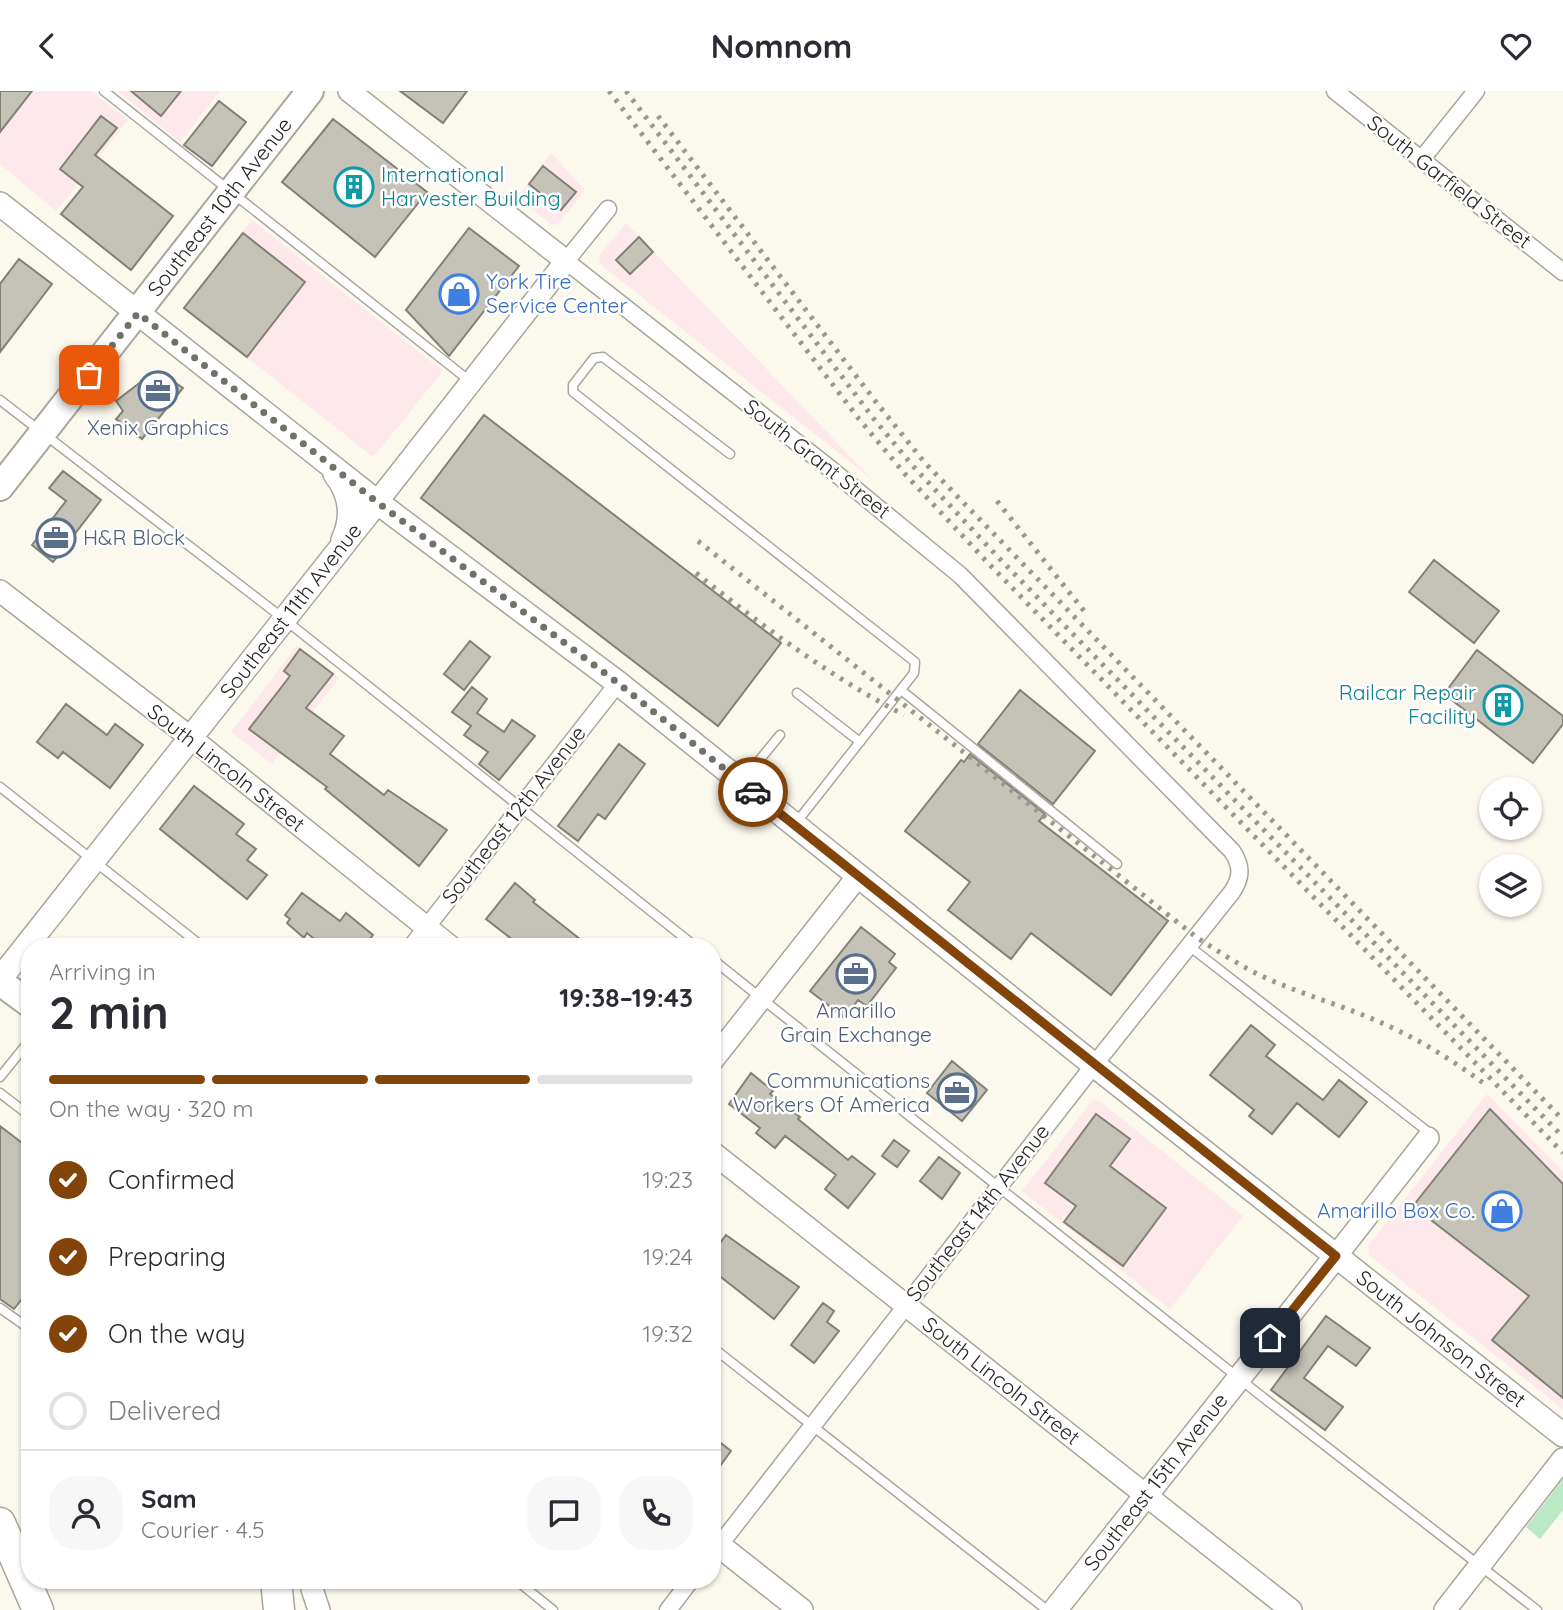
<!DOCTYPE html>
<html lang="en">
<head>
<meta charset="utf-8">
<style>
	:root { --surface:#fff; --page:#f7f7f7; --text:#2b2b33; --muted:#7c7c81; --line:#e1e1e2; --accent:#834409 }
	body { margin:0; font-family:Quicksand,sans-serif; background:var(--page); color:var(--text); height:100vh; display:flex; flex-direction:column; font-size:26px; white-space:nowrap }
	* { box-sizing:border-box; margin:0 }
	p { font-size:23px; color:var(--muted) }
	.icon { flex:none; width:38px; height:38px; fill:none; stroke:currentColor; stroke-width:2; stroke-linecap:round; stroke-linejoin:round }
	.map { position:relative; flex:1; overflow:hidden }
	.panel { position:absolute; left:21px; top:847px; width:700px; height:651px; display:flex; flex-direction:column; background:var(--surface); border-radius:28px; box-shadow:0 2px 5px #0004 }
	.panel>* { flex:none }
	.controls { position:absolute; left:1479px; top:686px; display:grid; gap:14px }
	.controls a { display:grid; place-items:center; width:63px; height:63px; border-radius:50%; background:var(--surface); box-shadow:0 2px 5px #0004; font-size:35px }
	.pin { position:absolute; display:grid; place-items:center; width:60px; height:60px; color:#fff; margin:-30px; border-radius:14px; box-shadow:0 4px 10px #0006 }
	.courier { position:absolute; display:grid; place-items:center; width:70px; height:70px; margin:-35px; border:5px solid #834409; border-radius:50%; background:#fff; color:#222; box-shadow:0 2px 9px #0007 }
	.head em { font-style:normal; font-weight:700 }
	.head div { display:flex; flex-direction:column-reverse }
	.head { display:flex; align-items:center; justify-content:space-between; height:119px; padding:0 28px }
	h1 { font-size:46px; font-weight:700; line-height:52px }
	.bar { display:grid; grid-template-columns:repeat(4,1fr); gap:10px 7px; align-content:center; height:84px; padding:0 28px }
	.bar i { height:9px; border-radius:5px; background:var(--line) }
	.bar .current { background:var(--accent) }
	.bar p { grid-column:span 4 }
	.line { display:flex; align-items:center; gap:18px; padding:0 28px; border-top:2px solid var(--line) }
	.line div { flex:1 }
	.round { display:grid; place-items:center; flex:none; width:74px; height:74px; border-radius:28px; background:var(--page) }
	ol { padding:0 28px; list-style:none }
	li { display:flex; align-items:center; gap:21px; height:77px }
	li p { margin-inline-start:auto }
	li .icon { padding:7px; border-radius:50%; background:var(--accent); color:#fff; stroke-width:4 }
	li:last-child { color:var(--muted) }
	li i { width:38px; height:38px; border:4px solid var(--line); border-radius:50% }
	header { display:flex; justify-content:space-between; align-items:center; height:91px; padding:0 28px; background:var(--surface); font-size:32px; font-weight:700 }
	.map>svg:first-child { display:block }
	.industrial { fill:#fde8eb }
	.green { fill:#bbe9c6 }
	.building { fill:#c5c2b7; stroke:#838177; stroke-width:2 }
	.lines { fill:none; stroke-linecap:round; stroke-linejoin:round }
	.service-casing { stroke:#a9a69c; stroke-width:11 }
	.minor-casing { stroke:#a9a69c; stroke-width:19 }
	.tertiary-casing { stroke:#a9a69c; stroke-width:24 }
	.secondary-casing { stroke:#a9a69c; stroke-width:26 }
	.primary-casing { stroke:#a9a69c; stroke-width:30 }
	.motorway-casing { stroke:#a9a69c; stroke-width:33 }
	.service { stroke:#fff; stroke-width:8 }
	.minor { stroke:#fff; stroke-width:16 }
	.tertiary { stroke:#fff; stroke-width:21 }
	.secondary { stroke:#fff; stroke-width:23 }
	.primary { stroke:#fff; stroke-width:26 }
	.motorway { stroke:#fff; stroke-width:30 }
	.rail { stroke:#9a9890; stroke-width:5; stroke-dasharray:3.5 7; stroke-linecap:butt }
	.done { stroke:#717069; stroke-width:7; stroke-dasharray:0 12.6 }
	.route { stroke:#834409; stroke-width:9 }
	.labels { text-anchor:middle; stroke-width:5; stroke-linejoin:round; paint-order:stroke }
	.culture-label { font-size:21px; fill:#0d838f; stroke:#fff; text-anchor:start }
	.street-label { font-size:21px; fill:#272622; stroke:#fff }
	.shop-label { font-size:21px; fill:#366cbe; stroke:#fff; text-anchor:start }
	.service-label { font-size:21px; fill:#4e5e75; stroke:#fff }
</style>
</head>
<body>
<header><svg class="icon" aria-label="back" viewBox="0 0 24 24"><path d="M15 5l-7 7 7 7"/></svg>Nomnom<svg class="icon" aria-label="heart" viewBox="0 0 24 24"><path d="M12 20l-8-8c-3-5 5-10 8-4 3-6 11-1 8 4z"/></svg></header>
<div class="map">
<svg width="1563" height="1519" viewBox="0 0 1563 1519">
	<rect width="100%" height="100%" fill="#fbf8ed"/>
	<path class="industrial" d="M 0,0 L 91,0 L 128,29 L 56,120 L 0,73 Z
		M 117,0 L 220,0 L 180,51 Z
		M 551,62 L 585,99 L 557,134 L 551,133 L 517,107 Z
		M 252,129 L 443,280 L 376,363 L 372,365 L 184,217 Z
		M 626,132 L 874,390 L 600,173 L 599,165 Z
		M 297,555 L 339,587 L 272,673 L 231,641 Z
		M 1487,1003 L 1563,1080 L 1563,1318 L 1369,1164 L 1368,1155 Z
		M 1093,1009 L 1101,1011 L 1243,1125 L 1170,1218 L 1022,1100 Z"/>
	<path class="green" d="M 1563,1388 L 1563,1419 L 1540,1448 L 1526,1436 Z"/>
	<path class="building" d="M 0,0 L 32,0 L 0,41 Z
		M 131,0 L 181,0 L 161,25 Z
		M 400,0 L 467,0 L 443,32 Z
		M 219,10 L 246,31 L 212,75 L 184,54 Z
		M 101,25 L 117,37 L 95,64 L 173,125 L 131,179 L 61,123 L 83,96 L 60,78 Z
		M 333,28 L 427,101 L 375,166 L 282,91 Z
		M 543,75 L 576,101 L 561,119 L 529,93 Z
		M 469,137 L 519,175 L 449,265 L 406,219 Z
		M 243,142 L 305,191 L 247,266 L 184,217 Z
		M 639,146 L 653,161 L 630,183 L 616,169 Z
		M 19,168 L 52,193 L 0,261 L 0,193 Z
		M 150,284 L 155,291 L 164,284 L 183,297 L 142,348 L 116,328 L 123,320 L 116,310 Z
		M 484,324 L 781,552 L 718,635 L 421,407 Z
		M 63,380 L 101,409 L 53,471 L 32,454 L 66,410 L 49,397 Z
		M 1434,469 L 1499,520 L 1474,552 L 1409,501 Z
		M 470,550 L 490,566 L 464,599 L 444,583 Z
		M 300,558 L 333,583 L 306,617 L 344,645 L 330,663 L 384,704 L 388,699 L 447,739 L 419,775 L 325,698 L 327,696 L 249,638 L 290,585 L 284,580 Z
		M 1477,559 L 1563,625 L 1563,633 L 1533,672 L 1444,603 Z
		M 472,596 L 487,608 L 477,622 L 504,641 L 512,629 L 535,645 L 499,689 L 479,673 L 488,661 L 464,644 L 471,635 L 452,621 Z
		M 1020,599 L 1095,660 L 1053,713 L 978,653 Z
		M 66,613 L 107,644 L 115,633 L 143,654 L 110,697 L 63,661 L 58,667 L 37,651 Z
		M 619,653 L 645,673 L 605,728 L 598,723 L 578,750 L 558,735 Z
		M 970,663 L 1045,723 L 1039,730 L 1168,830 L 1111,904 L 1031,842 L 1011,868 L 948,819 L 970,791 L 905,740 L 961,669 L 964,671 Z
		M 194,695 L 244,733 L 236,743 L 256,758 L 247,769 L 267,784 L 247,808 L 160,738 Z
		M 515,792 L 535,809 L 533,811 L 590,856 L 522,856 L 486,828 Z
		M 302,802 L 340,830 L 346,822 L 373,844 L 364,856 L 324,856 L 307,842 L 304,847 L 287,832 L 290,828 L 285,824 Z
		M 861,836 L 895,863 L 889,871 L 896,877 L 867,915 L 858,909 L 845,927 L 810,900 Z
		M 1251,934 L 1275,954 L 1266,965 L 1323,1009 L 1339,989 L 1367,1011 L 1339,1046 L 1297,1012 L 1272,1043 L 1249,1025 L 1254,1019 L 1210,984 Z
		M 952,970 L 987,999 L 962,1030 L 927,1002 Z
		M 751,982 L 773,1000 L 770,1003 L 800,1026 L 798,1028 L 848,1069 L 852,1065 L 875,1083 L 848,1117 L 825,1098 L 836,1084 L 785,1045 L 775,1057 L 756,1042 L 760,1037 L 729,1013 Z
		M 1490,1018 L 1563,1093 L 1563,1307 L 1492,1249 L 1529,1205 L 1413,1115 Z
		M 1096,1023 L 1130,1048 L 1110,1075 L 1166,1117 L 1123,1175 L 1064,1131 L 1076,1115 L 1045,1092 Z
		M 0,1035 L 30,1058 L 30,1198 L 14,1218 L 0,1208 Z
		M 894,1049 L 909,1060 L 897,1076 L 882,1065 Z
		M 939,1066 L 960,1082 L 942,1108 L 920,1090 Z
		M 726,1144 L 799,1196 L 774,1228 L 712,1179 L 712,1163 Z
		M 823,1212 L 834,1220 L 827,1231 L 839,1240 L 814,1272 L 791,1254 Z
		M 1326,1225 L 1370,1257 L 1356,1275 L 1328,1255 L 1304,1287 L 1343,1316 L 1325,1339 L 1271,1299 Z
		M 712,1345 L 731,1360 L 712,1386 Z"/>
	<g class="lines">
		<g class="service-casing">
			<path id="service" d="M 104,0 L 471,291
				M 0,309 L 284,528 L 696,856
				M 730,363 L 603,266 L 594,267 L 573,294 L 573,301 L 915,571 L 914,582 L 796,732
				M 901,599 L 1117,773
				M 797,602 L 860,651
				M 743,689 L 780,644
				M 0,696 L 203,856
				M 1189,855 L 1427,1040 L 1428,1047
				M 712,868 L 1260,1304 L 1537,1519
				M 0,986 L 30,949
				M 0,1002 L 30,1025
				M 0,1217 L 24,1234 L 30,1230
				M 712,1256 L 1047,1519
				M 516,1489 L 553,1519"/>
		</g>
		<g class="minor-casing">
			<path id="minor" d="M 1335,0 L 1563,181
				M 1421,69 L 1476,0
				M 608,118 L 566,170 L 828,376 L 960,484 L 1232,760 C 1242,775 1242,786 1232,801 L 1094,974 L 714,1461
				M 411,856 L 618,592
				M 668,1519 L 691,1489"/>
		</g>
		<g class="tertiary-casing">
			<path id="tertiary" d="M 349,0 L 566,170 L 377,411
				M 0,500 L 191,647 L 451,856
				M 712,970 L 858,785
				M 712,1061 L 1291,1519
				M 1336,1165 L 1428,1047
				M 313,1489 L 312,1498 L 319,1519
				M 1445,1519 L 1563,1368"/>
		</g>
		<g class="secondary-casing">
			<path id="secondary" d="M 0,113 L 377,411 L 618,592 L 1094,974 L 1563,1344
				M 335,383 C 351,403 354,425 343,449
				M 0,888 L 377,411
				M 712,1449 L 801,1519
				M 1055,1519 L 1336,1165"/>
		</g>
		<g class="primary-casing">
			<path id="primary" d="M 0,396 L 310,0
				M 0,891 L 30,913"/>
		</g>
		<g class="motorway-casing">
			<path id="motorway" d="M 0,1432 L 38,1519
				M 276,1489 L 279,1519"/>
		</g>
		<use href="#service" class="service"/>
		<use href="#minor" class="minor"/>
		<use href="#tertiary" class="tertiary"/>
		<use href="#secondary" class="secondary"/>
		<use href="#primary" class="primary"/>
		<use href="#motorway" class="motorway"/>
		<path class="rail" d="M 609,0 L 859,328 L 905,383 L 988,472 L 1563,1062
			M 626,0 L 874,328 L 912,374 L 997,465 L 1563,1046
			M 658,25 L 876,311 L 925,372 L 1563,1029
			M 997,410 L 1084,520
			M 698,450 L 1196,846 C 1221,862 1246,879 1275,891 C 1316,908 1359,920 1399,940 C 1430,955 1459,974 1486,994
			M 696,482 C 765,537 826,583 904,624"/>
	</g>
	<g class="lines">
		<path class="done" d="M 89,284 L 138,222 L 377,411 L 618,592 L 753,701"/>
		<path class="route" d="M 753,701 L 1336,1165 L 1270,1247"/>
	</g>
	<defs>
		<g id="building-ring" transform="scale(2.0125)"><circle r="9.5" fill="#fff" stroke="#0f9aa8" stroke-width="1.5"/><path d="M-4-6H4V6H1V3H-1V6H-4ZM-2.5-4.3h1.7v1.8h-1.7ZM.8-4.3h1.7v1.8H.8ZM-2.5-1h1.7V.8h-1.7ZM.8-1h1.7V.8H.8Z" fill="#0f9aa8"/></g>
		<g id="shop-ring" transform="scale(2.0125)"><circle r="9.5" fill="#fff" stroke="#3f7fe0" stroke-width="1.5"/><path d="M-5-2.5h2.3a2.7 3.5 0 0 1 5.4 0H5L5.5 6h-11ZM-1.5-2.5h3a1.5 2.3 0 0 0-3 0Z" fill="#3f7fe0"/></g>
		<g id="office-ring" transform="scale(2.0125)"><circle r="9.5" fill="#fff" stroke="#5c6f8a" stroke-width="1.5"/><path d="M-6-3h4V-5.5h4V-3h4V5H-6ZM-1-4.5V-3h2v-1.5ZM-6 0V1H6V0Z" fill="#5c6f8a"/></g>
	</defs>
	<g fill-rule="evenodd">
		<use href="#building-ring" x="354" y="96"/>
		<use href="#shop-ring" x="459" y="203"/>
		<use href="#office-ring" x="158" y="300"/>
		<use href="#office-ring" x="56" y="447"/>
		<use href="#building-ring" x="1503" y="614"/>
		<use href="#office-ring" x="856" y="883"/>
		<use href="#office-ring" x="957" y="1002"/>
		<use href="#shop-ring" x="1502" y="1120"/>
	</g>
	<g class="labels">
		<g class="culture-label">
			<text x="381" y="91">International<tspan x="381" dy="24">Harvester Building</tspan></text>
			<text x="1476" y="609" text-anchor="end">Railcar Repair<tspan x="1476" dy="24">Facility</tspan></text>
		</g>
		<g class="street-label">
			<text transform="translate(1449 91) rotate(38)" y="7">South Garfield Street</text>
			<text transform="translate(220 116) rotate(-52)" y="7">Southeast 10th Avenue</text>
			<text transform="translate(817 368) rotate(38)" y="7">South Grant Street</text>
			<text transform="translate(291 520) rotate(-52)" y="7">Southeast 11th Avenue</text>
			<text transform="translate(226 677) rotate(38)" y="7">South Lincoln Street</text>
			<text transform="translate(514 724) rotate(-52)" y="7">Southeast 12th Avenue</text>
			<text transform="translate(978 1122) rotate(-52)" y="7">Southeast 14th Avenue</text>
			<text transform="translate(1441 1248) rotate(38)" y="7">South Johnson Street</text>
			<text transform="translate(1001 1290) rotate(38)" y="7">South Lincoln Street</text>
			<text transform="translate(1156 1391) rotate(-52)" y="7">Southeast 15th Avenue</text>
		</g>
		<g class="shop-label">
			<text x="486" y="198">York Tire<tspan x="486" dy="24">Service Center</tspan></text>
			<text x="1475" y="1127" text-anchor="end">Amarillo Box Co.</text>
		</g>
		<g class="service-label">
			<text x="158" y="344">Xenix Graphics</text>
			<text x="83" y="454" text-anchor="start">H&amp;R Block</text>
			<text x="856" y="927">Amarillo<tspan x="856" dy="24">Grain Exchange</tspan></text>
			<text x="930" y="997" text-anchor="end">Communications<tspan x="930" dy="24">Workers Of America</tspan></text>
		</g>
	</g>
</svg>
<div class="controls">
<a><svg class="icon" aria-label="locate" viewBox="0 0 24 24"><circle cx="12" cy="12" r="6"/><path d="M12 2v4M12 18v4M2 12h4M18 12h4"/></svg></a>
<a><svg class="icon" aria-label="layers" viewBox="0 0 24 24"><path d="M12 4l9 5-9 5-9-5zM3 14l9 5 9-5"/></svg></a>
</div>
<div class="pin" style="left:89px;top:284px;background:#ea580c"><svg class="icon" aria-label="bag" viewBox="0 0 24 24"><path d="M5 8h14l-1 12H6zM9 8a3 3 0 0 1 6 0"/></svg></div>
<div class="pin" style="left:1270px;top:1247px;background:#1f2937"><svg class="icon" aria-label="home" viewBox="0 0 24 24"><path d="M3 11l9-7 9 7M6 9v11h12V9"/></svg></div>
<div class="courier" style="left:753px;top:701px"><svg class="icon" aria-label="car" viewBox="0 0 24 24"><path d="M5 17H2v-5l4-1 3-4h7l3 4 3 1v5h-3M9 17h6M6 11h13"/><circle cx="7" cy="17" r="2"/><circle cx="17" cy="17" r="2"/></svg></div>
<section class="panel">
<div class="head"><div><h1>2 min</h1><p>Arriving in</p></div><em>19:38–19:43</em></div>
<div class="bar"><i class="current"></i><i class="current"></i><i class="current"></i><i></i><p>On the way · 320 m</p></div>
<ol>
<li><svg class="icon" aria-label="check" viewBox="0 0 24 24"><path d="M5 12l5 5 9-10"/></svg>Confirmed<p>19:23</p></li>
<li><svg class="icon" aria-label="check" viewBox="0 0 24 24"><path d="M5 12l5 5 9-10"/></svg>Preparing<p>19:24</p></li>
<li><svg class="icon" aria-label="check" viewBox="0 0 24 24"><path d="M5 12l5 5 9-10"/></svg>On the way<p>19:32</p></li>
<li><i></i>Delivered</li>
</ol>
<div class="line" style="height:126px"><a class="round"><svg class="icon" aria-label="person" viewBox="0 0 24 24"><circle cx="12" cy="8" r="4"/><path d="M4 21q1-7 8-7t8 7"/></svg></a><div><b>Sam</b><p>Courier · 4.5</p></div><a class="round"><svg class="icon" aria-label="chat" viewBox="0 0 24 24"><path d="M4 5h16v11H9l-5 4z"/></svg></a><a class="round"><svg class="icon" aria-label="phone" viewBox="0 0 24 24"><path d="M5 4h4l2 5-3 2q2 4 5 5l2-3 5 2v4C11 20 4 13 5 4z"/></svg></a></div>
</section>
</div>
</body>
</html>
